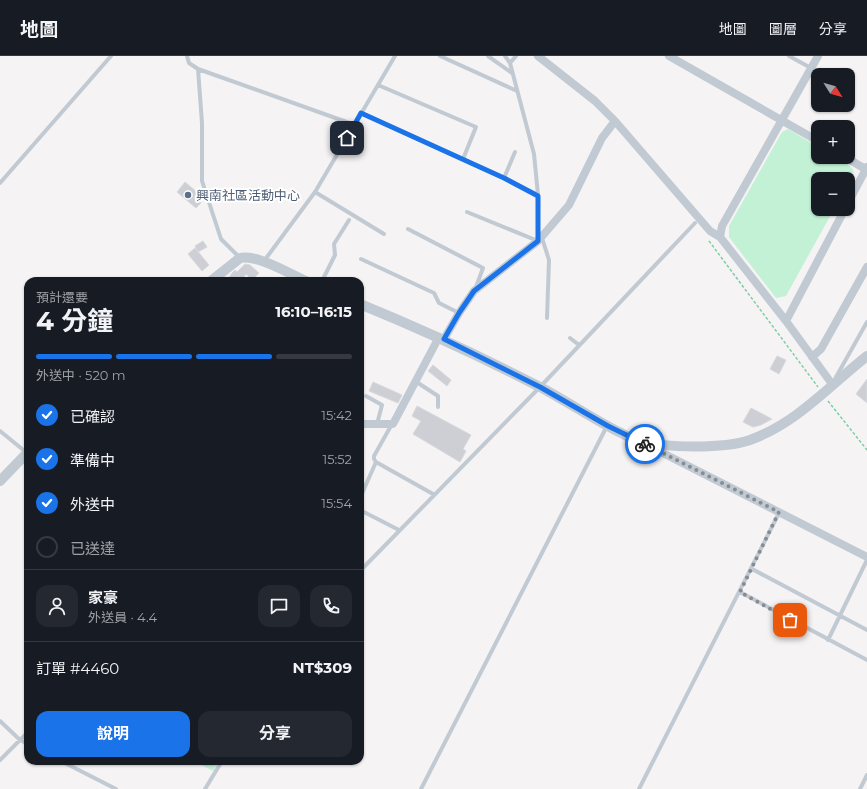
<!DOCTYPE html>
<html lang="zh-TW">
<head>
<meta charset="utf-8">
<style>
	:root { --surface:#171b24; --page:#242831; --text:#f1f3f6; --muted:#9ea1a6; --line:#363941; --accent:#1a73e8 }
	body { margin:0; font-family:Montserrat,"Noto Sans TC",sans-serif; background:var(--page); color:var(--text); height:100vh; display:flex; flex-direction:column; font-size:15px; white-space:nowrap }
	* { box-sizing:border-box; margin:0 }
	p { font-size:13px; color:var(--muted) }
	.icon { flex:none; width:22px; height:22px; fill:none; stroke:currentColor; stroke-width:2; stroke-linecap:round; stroke-linejoin:round }
	.map { position:relative; flex:1; overflow:hidden }
	.side { position:absolute; left:24px; top:221px; width:340px; height:488px; display:flex; flex-direction:column; background:var(--surface); border-radius:12px; box-shadow:0 1px 3px #0004 }
	.side>* { flex:none }
	.needle { width:26px; rotate:127deg }
	.tools { position:absolute; left:811px; top:12px; display:grid; gap:8px }
	.tools a { display:grid; place-items:center; width:44px; height:44px; border-radius:8px; background:var(--surface); box-shadow:0 1px 3px #0004; font-size:20px }
	.pin { position:absolute; display:grid; place-items:center; width:34px; height:34px; color:#fff; margin:-17px; border-radius:8px; box-shadow:0 2px 6px #0006 }
	.courier { position:absolute; display:grid; place-items:center; width:40px; height:40px; margin:-20px; border:3px solid #1a73e8; border-radius:50%; background:#fff; color:#222; box-shadow:0 1px 5px #0007 }
	.head em { font-style:normal; font-weight:700 }
	.head div { display:flex; flex-direction:column-reverse }
	.head { display:flex; align-items:center; justify-content:space-between; height:68px; padding:0 12px }
	h1 { font-size:26px; font-weight:700; line-height:30px }
	.bar { display:grid; grid-template-columns:repeat(4,1fr); gap:6px 4px; align-content:center; height:48px; padding:0 12px }
	.bar i { height:5px; border-radius:3px; background:var(--line) }
	.bar .active { background:var(--accent) }
	.bar p { grid-column:span 4 }
	.line { display:flex; align-items:center; gap:10px; padding:0 12px; border-top:1px solid var(--line) }
	.line div { flex:1 }
	.round { display:grid; place-items:center; flex:none; width:42px; height:42px; border-radius:12px; background:var(--page) }
	ol { padding:0 12px; list-style:none }
	li { display:flex; align-items:center; gap:12px; height:44px }
	li p { margin-inline-start:auto }
	li .icon { padding:4px; border-radius:50%; background:var(--accent); color:#fff; stroke-width:4 }
	li:last-child { color:var(--muted) }
	li i { width:22px; height:22px; border:2px solid var(--line); border-radius:50% }
	.cta { display:flex; gap:8px; margin-top:auto; padding:8px 12px }
	.cta a { flex:1; height:46px; border-radius:12px; background:var(--accent); color:#fff; font-size:16px; font-weight:700; line-height:46px; text-align:center }
	.cta a+a { background:var(--page); color:var(--text) }
	header { display:flex; align-items:center; gap:24px; box-sizing:border-box; height:56px; padding:0 20px; background:var(--surface); border-bottom:1px solid var(--line) }
	header strong { font-size:19px }
	nav { display:flex; gap:22px; margin-inline-start:auto; font-size:14px }
	.map>svg:first-child { display:block }
	.green { fill:#c3f1d5 }
	.building { fill:#cdcfd5; stroke:#d7d9de }
	.lines { fill:none; stroke-linecap:round; stroke-linejoin:round }
	.path { stroke:#7ad0a6; stroke-width:1.5; stroke-dasharray:3 2; stroke-linecap:butt }
	.service { stroke:#c1cad2; stroke-width:4 }
	.minor { stroke:#c1cad2; stroke-width:8 }
	.tertiary { stroke:#c1cad2; stroke-width:10 }
	.done { stroke:#868d94; stroke-width:4; stroke-dasharray:0 7.2 }
	.route { stroke:#1a73e8; stroke-width:5 }
	.service-dot { fill:#5c6f8a; stroke:#fff; stroke-width:1.5 }
	.labels { text-anchor:middle; stroke-width:4; stroke-linejoin:round; paint-order:stroke }
	.service-label { font-size:13px; fill:#4e5e75; stroke:#fff; text-anchor:start }
</style>
</head>
<body>
<header>
<strong>地圖</strong>
<nav><a>地圖</a><a>圖層</a><a>分享</a></nav>
</header>
<div class="map">
<svg width="867" height="733" viewBox="0 0 867 733">
	<rect width="100%" height="100%" fill="#f5f3f3"/>
	<path class="green" d="M 788,73 L 818,91 L 818,101 C 832,101 847,102 854,116 L 848,127 L 848,123 L 818,123 L 818,153 L 834,153 L 786,240 L 776,242 L 729,181 L 729,170 L 782,76 Z
		M 194,705 L 219,705 L 213,715 Z"/>
	<path class="building" d="M 185,126 L 198,137 L 195,141 L 201,147 L 196,152 L 177,136 Z
		M 203,185 L 207,191 L 198,196 L 195,190 Z
		M 195,192 L 209,209 L 202,215 L 188,198 Z
		M 245,208 L 250,209 L 259,217 L 252,224 L 246,218 L 241,225 L 232,225 L 228,223 L 232,217 L 235,214 L 237,216 Z
		M 777,300 L 786,304 L 779,318 L 770,313 Z
		M 433,309 L 451,324 L 447,330 L 428,315 Z
		M 867,323 L 867,347 L 856,338 Z
		M 373,326 L 402,339 L 398,347 L 369,335 Z
		M 417,350 L 471,379 L 463,393 L 466,395 L 460,406 L 413,378 L 421,365 L 412,360 Z
		M 751,352 L 772,363 L 761,369 L 753,371 L 743,366 Z"/>
	<g class="lines">
		<path class="path" d="M 709,185 L 818,331
			M 828,345 L 867,394"/>
		<path class="service" d="M 187,0 L 189,7 L 198,13 L 355,69
			M 440,0 L 517,35
			M 488,0 L 512,17
			M 505,0 L 510,7
			M 516,0 L 510,7 L 534,98 L 538,139
			M 789,0 L 811,12
			M 198,13 L 202,67 L 202,125 L 221,183 L 239,201
			M 378,29 L 476,71 L 463,103
			M 361,57 L 504,122 L 538,139 L 538,185 L 467,156
			M 504,122 L 515,96
			M 0,127 L 111,0
			M 315,136 L 384,178
			M 408,173 L 483,212 L 476,231
			M 542,182 L 549,204 L 547,262
			M 361,203 L 434,237 L 439,247 L 459,257
			M 264,205 L 315,136 L 395,0
			M 322,225 L 335,199 L 334,188 L 349,164
			M 570,282 L 579,289
			M 836,321 L 867,266
			M 415,325 L 438,340 L 438,351
			M 366,340 L 382,349 L 377,368
			M 0,375 L 27,397
			M 376,406 L 433,438
			M 360,442 L 376,406 L 374,403 L 374,400 L 392,368
			M 360,454 L 399,474
			M 752,513 L 867,574
			M 360,515 L 540,331 L 695,167
			M 740,536 L 867,604
			M 828,584 L 867,504
			M 0,665 L 20,684 L 28,688
			M 0,704 L 28,676
			M 61,705 L 116,733
			M 205,733 L 222,705
			M 421,733 L 607,370
			M 639,733 L 779,457
			M 860,733 L 867,719"/>
		<path class="minor" d="M 538,0 L 595,45 L 615,65 L 710,175 L 720,181
			M 669,0 L 818,85
			M 818,0 L 722,170 L 720,181 L 786,265 L 832,328
			M 845,101 L 867,114
			M 848,147 L 867,111
			M 786,265 L 845,153
			M 444,283 L 459,257 L 474,235 L 538,185 L 569,149 L 602,82 L 615,65
			M 812,301 L 821,293 L 867,211
			M 360,368 L 393,368 L 439,281
			M 645,388 L 867,501"/>
		<path class="tertiary" d="M 211,225 L 240,202 C 257,198 290,218 306,225
			M 360,248 C 421,273 480,300 538,330 C 565,344 590,361 617,375 C 624,378 632,383 639,385 C 666,392 724,393 750,384 C 797,367 829,330 867,300
			M 0,425 L 28,396"/>
	</g>
	<g class="lines">
		<path class="done" d="M 645,388 L 779,456 L 740,536 L 790,564"/>
		<path class="route" d="M 347,82 L 361,57 L 504,122 L 538,140 L 538,185 L 474,235 L 459,257 L 444,283 L 540,331 L 608,370 L 645,388"/>
	</g>
	<circle class="service-dot" cx="188" cy="139" r="4"/>
	<g class="labels">
		<g class="service-label">
			<text x="196" y="144">興南社區活動中心</text>
		</g>
	</g>
</svg>
<div class="tools">
<a><svg class="needle" viewBox="-14 -14 28 28"><path d="M0-13l5 13h-10z" fill="#e53935"/><path d="M0 13l5-13h-10z" fill="#9ea1a6"/></svg></a>
<a>+</a>
<a>−</a>
</div>
<div class="pin" style="left:790px;top:564px;background:#ea580c"><svg class="icon" aria-label="bag" viewBox="0 0 24 24"><path d="M5 8h14l-1 12H6zM9 8a3 3 0 0 1 6 0"/></svg></div>
<div class="pin" style="left:347px;top:82px;background:#1f2937"><svg class="icon" aria-label="home" viewBox="0 0 24 24"><path d="M3 11l9-7 9 7M6 9v11h12V9"/></svg></div>
<div class="courier" style="left:645px;top:388px"><svg class="icon" aria-label="bike" viewBox="0 0 24 24"><circle cx="6" cy="16" r="4"/><circle cx="18" cy="16" r="4"/><path d="M6 16l4-8h5l3 8M10 8l3 8H6M13 5h3"/></svg></div>
<section class="side">
<div class="head"><div><h1>4 分鐘</h1><p>預計還要</p></div><em>16:10–16:15</em></div>
<div class="bar"><i class="active"></i><i class="active"></i><i class="active"></i><i></i><p>外送中 · 520 m</p></div>
<ol>
<li><svg class="icon" aria-label="check" viewBox="0 0 24 24"><path d="M5 12l5 5 9-10"/></svg>已確認<p>15:42</p></li>
<li><svg class="icon" aria-label="check" viewBox="0 0 24 24"><path d="M5 12l5 5 9-10"/></svg>準備中<p>15:52</p></li>
<li><svg class="icon" aria-label="check" viewBox="0 0 24 24"><path d="M5 12l5 5 9-10"/></svg>外送中<p>15:54</p></li>
<li><i></i>已送達</li>
</ol>
<div class="line" style="height:72px"><a class="round"><svg class="icon" aria-label="person" viewBox="0 0 24 24"><circle cx="12" cy="8" r="4"/><path d="M4 21q1-7 8-7t8 7"/></svg></a><div><b>家豪</b><p>外送員 · 4.4</p></div><a class="round"><svg class="icon" aria-label="chat" viewBox="0 0 24 24"><path d="M4 5h16v11H9l-5 4z"/></svg></a><a class="round"><svg class="icon" aria-label="phone" viewBox="0 0 24 24"><path d="M5 4h4l2 5-3 2q2 4 5 5l2-3 5 2v4C11 20 4 13 5 4z"/></svg></a></div>
<div class="line" style="height:52px"><div>訂單 #4460</div><b>NT$309</b></div>
<div class="cta"><a>說明</a><a>分享</a></div>
</section>
</div>
</body>
</html>
